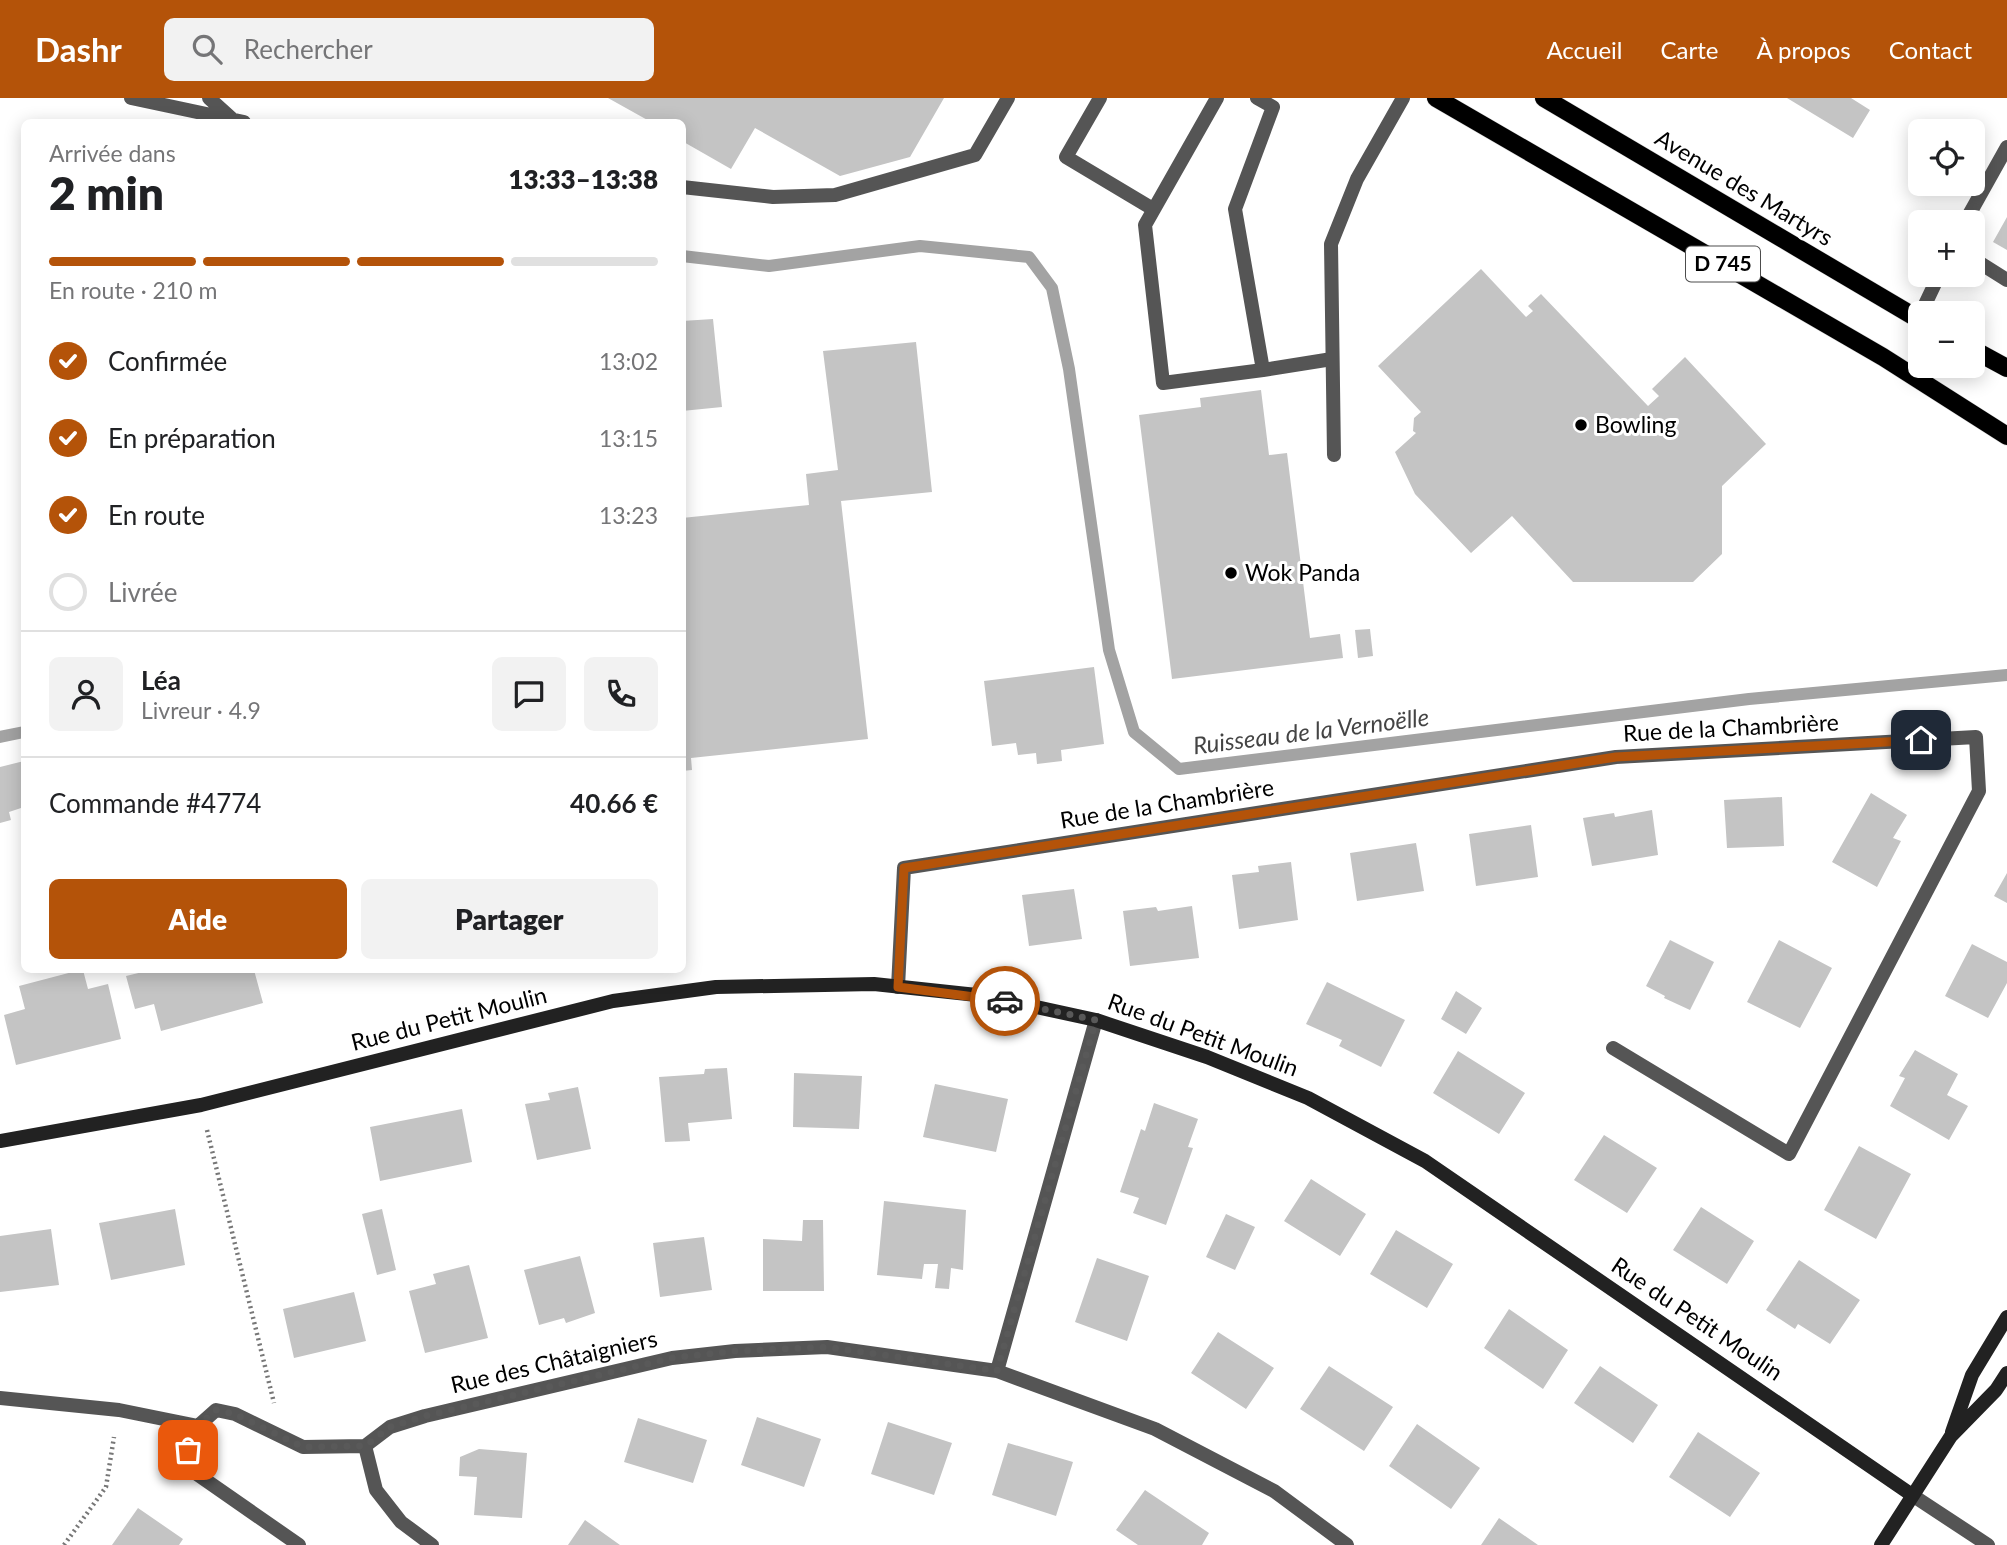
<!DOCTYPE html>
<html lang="fr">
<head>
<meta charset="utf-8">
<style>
	:root { --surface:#fff; --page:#f2f2f2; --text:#202124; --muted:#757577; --line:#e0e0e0; --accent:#b45309 }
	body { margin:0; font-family:Lato,sans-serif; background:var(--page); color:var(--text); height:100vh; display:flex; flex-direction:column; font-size:26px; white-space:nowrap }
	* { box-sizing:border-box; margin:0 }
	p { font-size:23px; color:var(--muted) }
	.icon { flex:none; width:38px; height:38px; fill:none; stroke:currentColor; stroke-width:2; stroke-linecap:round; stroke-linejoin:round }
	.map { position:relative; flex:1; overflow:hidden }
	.sheet { position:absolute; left:21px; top:21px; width:665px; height:854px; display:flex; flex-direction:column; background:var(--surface); border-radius:10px; box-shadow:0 4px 18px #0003 }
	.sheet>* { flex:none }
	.tools { position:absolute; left:1908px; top:21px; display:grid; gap:14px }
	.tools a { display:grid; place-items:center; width:77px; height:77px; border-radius:10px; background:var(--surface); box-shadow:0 4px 18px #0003; font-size:35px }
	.pin { position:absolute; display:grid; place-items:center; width:60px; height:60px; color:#fff; margin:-30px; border-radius:14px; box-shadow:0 4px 10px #0006 }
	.courier { position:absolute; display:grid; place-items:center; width:70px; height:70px; margin:-35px; border:5px solid #b45309; border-radius:50%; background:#fff; color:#222; box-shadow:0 2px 9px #0007 }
	.headline em { font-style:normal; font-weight:800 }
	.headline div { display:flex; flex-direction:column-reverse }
	.headline { display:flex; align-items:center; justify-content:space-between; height:119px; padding:0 28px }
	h1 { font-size:46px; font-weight:800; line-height:52px }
	.bar { display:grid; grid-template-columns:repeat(4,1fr); gap:10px 7px; align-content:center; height:84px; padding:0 28px }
	.bar i { height:9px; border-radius:5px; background:var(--line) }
	.bar .active { background:var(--accent) }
	.bar p { grid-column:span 4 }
	.line { display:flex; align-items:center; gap:18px; padding:0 28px; border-top:2px solid var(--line) }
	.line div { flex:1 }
	.round { display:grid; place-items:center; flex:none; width:74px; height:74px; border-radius:10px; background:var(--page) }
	ol { padding:0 28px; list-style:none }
	li { display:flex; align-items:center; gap:21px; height:77px }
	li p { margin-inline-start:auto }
	li .icon { padding:7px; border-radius:50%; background:var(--accent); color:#fff; stroke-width:4 }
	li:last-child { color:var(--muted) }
	li i { width:38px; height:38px; border:4px solid var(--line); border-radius:50% }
	.action { display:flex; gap:14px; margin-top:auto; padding:14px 28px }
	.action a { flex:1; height:80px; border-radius:10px; background:var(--accent); color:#fff; font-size:28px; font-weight:800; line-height:80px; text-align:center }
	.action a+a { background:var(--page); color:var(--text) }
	header { display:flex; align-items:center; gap:42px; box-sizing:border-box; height:98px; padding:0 35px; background:var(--accent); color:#fff }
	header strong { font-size:33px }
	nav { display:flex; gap:38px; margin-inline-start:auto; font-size:24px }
	.search { width:490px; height:63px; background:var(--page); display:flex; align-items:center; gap:18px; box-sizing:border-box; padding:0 24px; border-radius:10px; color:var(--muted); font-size:26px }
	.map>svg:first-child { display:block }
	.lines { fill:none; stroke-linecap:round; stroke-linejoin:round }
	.stream { stroke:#a3a3a3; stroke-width:12 }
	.building { fill:#c4c4c4 }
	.primary-casing { stroke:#dbdbdb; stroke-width:19 }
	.path { stroke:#777; stroke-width:4.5; stroke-dasharray:2 3.5; stroke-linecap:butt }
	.lane { stroke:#555; stroke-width:14 }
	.street { stroke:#555; stroke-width:14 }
	.secondary { stroke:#222; stroke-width:14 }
	.primary { stroke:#000; stroke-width:18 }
	.done { stroke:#595959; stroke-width:7; stroke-dasharray:0 12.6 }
	.route { stroke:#b45309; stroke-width:9 }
	.poi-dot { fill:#000; stroke:#fff; stroke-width:2.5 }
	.labels { text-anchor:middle; stroke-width:6; stroke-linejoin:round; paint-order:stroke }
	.shield { fill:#fff; stroke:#4c4c4c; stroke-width:2 }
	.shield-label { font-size:21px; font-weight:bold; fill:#000 }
	.street-label { font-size:23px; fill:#000; stroke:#fff }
	.poi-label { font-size:23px; fill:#000; stroke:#fff; text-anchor:start }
	.water-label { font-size:24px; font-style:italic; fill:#444; stroke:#fff }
</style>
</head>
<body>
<header>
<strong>Dashr</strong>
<div class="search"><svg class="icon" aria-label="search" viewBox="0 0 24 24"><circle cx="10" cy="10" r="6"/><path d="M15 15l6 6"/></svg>Rechercher</div>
<nav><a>Accueil</a><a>Carte</a><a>À propos</a><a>Contact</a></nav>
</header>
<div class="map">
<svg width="2007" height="1447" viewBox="0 0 2007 1447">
	<rect width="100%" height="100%" fill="#fff"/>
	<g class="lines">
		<path class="stream" d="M 682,158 L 769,168 L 920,148 L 1029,159 L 1052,190 L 1069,271 L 1109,552 L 1134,634 L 1179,671 L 1749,601 L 2007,577
			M 0,639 L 24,634"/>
	</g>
	<path class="building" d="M 608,0 L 944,0 L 910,59 L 840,78 L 755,30 L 731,71 L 682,43 L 682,24 L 651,24 Z
		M 1787,0 L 1851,0 L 1870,12 L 1853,40 Z
		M 2007,119 L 2007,152 L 1993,144 Z
		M 1481,171 L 1526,219 L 1533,213 L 1528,208 L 1541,196 L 1648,308 L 1659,298 L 1652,291 L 1685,259 L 1766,346 L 1722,388 L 1722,456 L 1693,484 L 1573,484 L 1512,418 L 1471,455 L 1415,396 L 1395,354 L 1416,335 L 1413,333 L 1414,320 L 1421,314 L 1378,268 Z
		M 713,221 L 722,309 L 682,313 L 682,223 Z
		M 916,244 L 932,394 L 841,403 L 868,641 L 691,660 L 692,672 L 682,673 L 682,420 L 809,407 L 806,376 L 838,372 L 823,253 Z
		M 1261,292 L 1269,357 L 1287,355 L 1310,540 L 1340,536 L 1343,560 L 1172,581 L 1139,317 L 1201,309 L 1200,300 Z
		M 1370,531 L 1373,558 L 1358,560 L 1355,532 Z
		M 1094,569 L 1104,646 L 1061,652 L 1062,663 L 1037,666 L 1036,655 L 1018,657 L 1016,645 L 992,648 L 984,583 Z
		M 24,663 L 24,709 L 9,714 L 11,722 L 0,725 L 0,669 Z
		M 1871,695 L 1907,717 L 1893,740 L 1901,743 L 1877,789 L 1832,764 Z
		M 1782,699 L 1784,748 L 1727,750 L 1724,702 Z
		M 1652,712 L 1658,757 L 1592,768 L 1583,720 L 1614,715 L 1615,719 Z
		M 1531,727 L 1538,779 L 1476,788 L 1469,736 Z
		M 1416,745 L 1424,793 L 1357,803 L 1350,755 Z
		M 1291,764 L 1298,822 L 1239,831 L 1232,777 L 1259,774 L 1258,768 Z
		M 2007,775 L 2007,805 L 1994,798 Z
		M 1074,791 L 1082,841 L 1029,848 L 1022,797 Z
		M 1192,808 L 1199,860 L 1130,868 L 1123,813 L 1156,809 L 1158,813 Z
		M 1670,842 L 1714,864 L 1690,912 L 1664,900 L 1665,898 L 1646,888 Z
		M 1779,842 L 1832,870 L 1800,930 L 1747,904 Z
		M 1972,846 L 2007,864 L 2007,885 L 1988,920 L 1945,898 Z
		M 80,872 L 83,872 L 88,891 L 108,886 L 121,941 L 16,967 L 4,917 L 25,911 L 19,888 Z
		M 151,872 L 254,872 L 263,905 L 161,933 L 154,906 L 135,911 L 126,878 Z
		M 1327,884 L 1405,922 L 1381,969 L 1339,948 L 1342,942 L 1306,926 Z
		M 1456,893 L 1482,910 L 1466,936 L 1441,921 Z
		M 1915,952 L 1958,976 L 1947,997 L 1968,1008 L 1949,1042 L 1890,1008 L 1905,980 L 1899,978 Z
		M 1458,953 L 1525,995 L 1499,1036 L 1433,995 Z
		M 727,970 L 732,1021 L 688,1025 L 690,1043 L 665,1044 L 659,979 L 704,976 L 705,971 Z
		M 794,975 L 862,978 L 859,1031 L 793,1029 Z
		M 935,986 L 1008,1001 L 996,1054 L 923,1039 Z
		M 578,989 L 591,1051 L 537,1062 L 525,1006 L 550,1002 L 548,995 Z
		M 1154,1005 L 1198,1021 L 1188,1049 L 1193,1050 L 1166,1127 L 1133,1115 L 1139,1100 L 1120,1094 L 1141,1031 L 1145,1033 Z
		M 462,1011 L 472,1064 L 380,1083 L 370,1029 Z
		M 1604,1037 L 1657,1070 L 1627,1115 L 1574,1082 Z
		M 1859,1048 L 1911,1076 L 1876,1141 L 1824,1112 Z
		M 1311,1081 L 1366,1116 L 1340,1158 L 1284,1123 Z
		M 884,1103 L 966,1112 L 963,1172 L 951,1170 L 949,1191 L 935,1190 L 938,1166 L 924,1166 L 922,1181 L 877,1177 Z
		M 1701,1109 L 1754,1143 L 1727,1186 L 1673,1152 Z
		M 175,1111 L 185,1167 L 111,1182 L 99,1125 Z
		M 382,1111 L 396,1172 L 377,1177 L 362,1116 Z
		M 1226,1116 L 1255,1129 L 1235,1172 L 1206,1159 Z
		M 803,1122 L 823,1122 L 824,1193 L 763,1193 L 763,1141 L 802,1143 Z
		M 51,1131 L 59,1187 L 0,1194 L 0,1138 Z
		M 1396,1132 L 1453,1166 L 1427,1210 L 1370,1176 Z
		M 704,1139 L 712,1192 L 660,1199 L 653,1145 Z
		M 580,1158 L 595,1215 L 566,1225 L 564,1220 L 539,1227 L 524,1172 Z
		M 1097,1160 L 1149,1178 L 1127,1243 L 1075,1224 Z
		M 1799,1162 L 1860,1202 L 1830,1246 L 1798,1226 L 1795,1231 L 1766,1212 Z
		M 469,1167 L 488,1240 L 425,1255 L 409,1193 L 436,1186 L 433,1176 Z
		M 354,1194 L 366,1243 L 294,1260 L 283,1211 Z
		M 1509,1211 L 1568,1252 L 1543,1291 L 1484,1250 Z
		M 1218,1234 L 1274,1270 L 1246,1311 L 1191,1275 Z
		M 1329,1268 L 1393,1309 L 1364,1353 L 1300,1311 Z
		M 1600,1268 L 1658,1307 L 1633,1345 L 1574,1305 Z
		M 757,1319 L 821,1341 L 804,1389 L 741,1367 Z
		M 638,1320 L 707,1342 L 693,1385 L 624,1364 Z
		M 888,1324 L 952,1345 L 934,1397 L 871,1376 Z
		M 1417,1326 L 1480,1370 L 1451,1411 L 1389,1368 Z
		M 1698,1334 L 1760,1375 L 1730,1419 L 1669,1379 Z
		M 1008,1345 L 1073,1364 L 1056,1418 L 992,1397 Z
		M 479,1351 L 527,1355 L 522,1420 L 474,1417 L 477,1379 L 459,1378 L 460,1359 Z
		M 1145,1392 L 1209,1435 L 1202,1447 L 1138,1447 L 1116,1432 Z
		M 138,1410 L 183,1441 L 179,1447 L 112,1447 Z
		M 1499,1420 L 1538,1447 L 1481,1447 Z
		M 585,1422 L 620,1447 L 568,1447 Z"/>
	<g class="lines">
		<g class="primary-casing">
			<path id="primary" d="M 1436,0 L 1883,259 L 2007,338
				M 1544,0 L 1920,222
				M 1972,251 L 2007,270"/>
		</g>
		<path class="path" d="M 207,1032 L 274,1305
			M 64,1447 L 106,1389 L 114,1339"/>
		<path class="lane" d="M 131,0 L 244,24
			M 209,0 L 231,20
			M 1100,0 L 1066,59 L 1153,111
			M 1217,0 L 1145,127 L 1163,285 L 1263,272
			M 1257,0 L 1273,9 L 1235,111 L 1263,272 L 1332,261
			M 682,89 L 773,99 L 835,97 L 975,57 L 1008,0
			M 1965,124 L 2007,49
			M 1972,160 L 2007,182
			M 1921,215 L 1939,177"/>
		<path class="street" d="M 1334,357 L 1331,146 L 1357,81 L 1403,0
			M 898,889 L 904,770 L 1616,659 L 1976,639 L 1979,693 L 1789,1056 L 1613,950
			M 997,1273 L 1096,922
			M 0,1300 L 119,1312 L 198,1328
			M 1912,1397 L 1988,1447
			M 299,1447 L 194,1374 L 188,1352 L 198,1328 L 216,1312 L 235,1316 L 303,1349 L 365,1348
			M 432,1447 L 401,1424 L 376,1392 L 365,1348 L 390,1329 L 425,1318 L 672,1260 L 735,1253 L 827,1249 L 997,1273 L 1155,1331 L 1274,1393 L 1347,1447"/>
		<path class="secondary" d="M 0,1043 L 201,1007 L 613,903 L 716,889 L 874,886 L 986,898 L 1096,922 L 1207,959 L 1308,1000 L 1425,1063 L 1912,1397
			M 1952,1334 L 1972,1277 L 2007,1219
			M 1881,1447 L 1951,1338 L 1996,1292 L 2007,1275"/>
		<use href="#primary" class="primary"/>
	</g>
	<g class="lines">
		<path class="done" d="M 188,1352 L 198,1328 L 216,1312 L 235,1316 L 303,1349 L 365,1348 L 390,1329 L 425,1318 L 672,1260 L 735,1253 L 827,1249 L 997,1273 L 1096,922 L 1005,903"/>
		<path class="route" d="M 1005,903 L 898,889 L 904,770 L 1616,659 L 1921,642"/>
	</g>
	<g class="poi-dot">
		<circle cx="1581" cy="327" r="7"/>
		<circle cx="1231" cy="475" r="7"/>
	</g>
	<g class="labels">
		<rect class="shield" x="1686" y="148.5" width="74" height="35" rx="5"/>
		<g class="shield-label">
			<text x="1723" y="173">D 745</text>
		</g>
		<g class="street-label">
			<text transform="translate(1744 90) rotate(31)" y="8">Avenue des Martyrs</text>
			<text transform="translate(1731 630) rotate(-3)" y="8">Rue de la Chambrière</text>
			<text transform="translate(1167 706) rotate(-9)" y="8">Rue de la Chambrière</text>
			<text transform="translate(449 921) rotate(-14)" y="8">Rue du Petit Moulin</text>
			<text transform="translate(1203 937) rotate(20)" y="8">Rue du Petit Moulin</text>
			<text transform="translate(1697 1221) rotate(34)" y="8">Rue du Petit Moulin</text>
			<text transform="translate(554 1264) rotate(-13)" y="8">Rue des Châtaigniers</text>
		</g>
		<g class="poi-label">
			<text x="1595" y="335">Bowling</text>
			<text x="1245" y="483">Wok Panda</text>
		</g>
		<g class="water-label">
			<text transform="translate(1311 634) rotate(-7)" y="8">Ruisseau de la Vernoëlle</text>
		</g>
	</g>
</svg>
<div class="tools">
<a><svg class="icon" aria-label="locate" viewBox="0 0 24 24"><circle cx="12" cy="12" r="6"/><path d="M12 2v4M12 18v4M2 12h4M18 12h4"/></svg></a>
<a>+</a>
<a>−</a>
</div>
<div class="pin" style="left:188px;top:1352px;background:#ea580c"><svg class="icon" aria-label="bag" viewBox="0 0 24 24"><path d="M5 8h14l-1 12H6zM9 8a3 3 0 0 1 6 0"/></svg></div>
<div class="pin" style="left:1921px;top:642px;background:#1f2937"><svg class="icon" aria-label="home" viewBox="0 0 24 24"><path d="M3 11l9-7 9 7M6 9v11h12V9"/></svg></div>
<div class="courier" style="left:1005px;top:903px"><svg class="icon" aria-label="car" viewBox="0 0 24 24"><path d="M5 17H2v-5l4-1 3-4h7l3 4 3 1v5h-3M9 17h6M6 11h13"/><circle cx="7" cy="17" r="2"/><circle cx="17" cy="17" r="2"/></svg></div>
<section class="sheet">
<div class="headline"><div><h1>2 min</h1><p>Arrivée dans</p></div><em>13:33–13:38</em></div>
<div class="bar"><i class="active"></i><i class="active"></i><i class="active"></i><i></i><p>En route · 210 m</p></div>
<ol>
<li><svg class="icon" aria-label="check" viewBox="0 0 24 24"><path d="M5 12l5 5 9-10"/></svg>Confirmée<p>13:02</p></li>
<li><svg class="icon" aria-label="check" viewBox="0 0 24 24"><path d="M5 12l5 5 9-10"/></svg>En préparation<p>13:15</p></li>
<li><svg class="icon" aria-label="check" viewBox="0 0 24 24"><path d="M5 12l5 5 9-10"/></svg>En route<p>13:23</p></li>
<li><i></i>Livrée</li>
</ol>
<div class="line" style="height:126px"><a class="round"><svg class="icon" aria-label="person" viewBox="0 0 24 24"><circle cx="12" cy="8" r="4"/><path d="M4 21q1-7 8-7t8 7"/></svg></a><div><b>Léa</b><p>Livreur · 4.9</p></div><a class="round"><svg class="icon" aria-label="chat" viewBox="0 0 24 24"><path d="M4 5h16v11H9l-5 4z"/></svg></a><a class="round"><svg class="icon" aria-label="phone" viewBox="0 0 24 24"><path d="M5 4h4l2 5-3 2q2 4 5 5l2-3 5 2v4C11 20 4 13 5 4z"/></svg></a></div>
<div class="line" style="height:91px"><div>Commande #4774</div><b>40.66 €</b></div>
<div class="action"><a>Aide</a><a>Partager</a></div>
</section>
</div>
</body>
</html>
